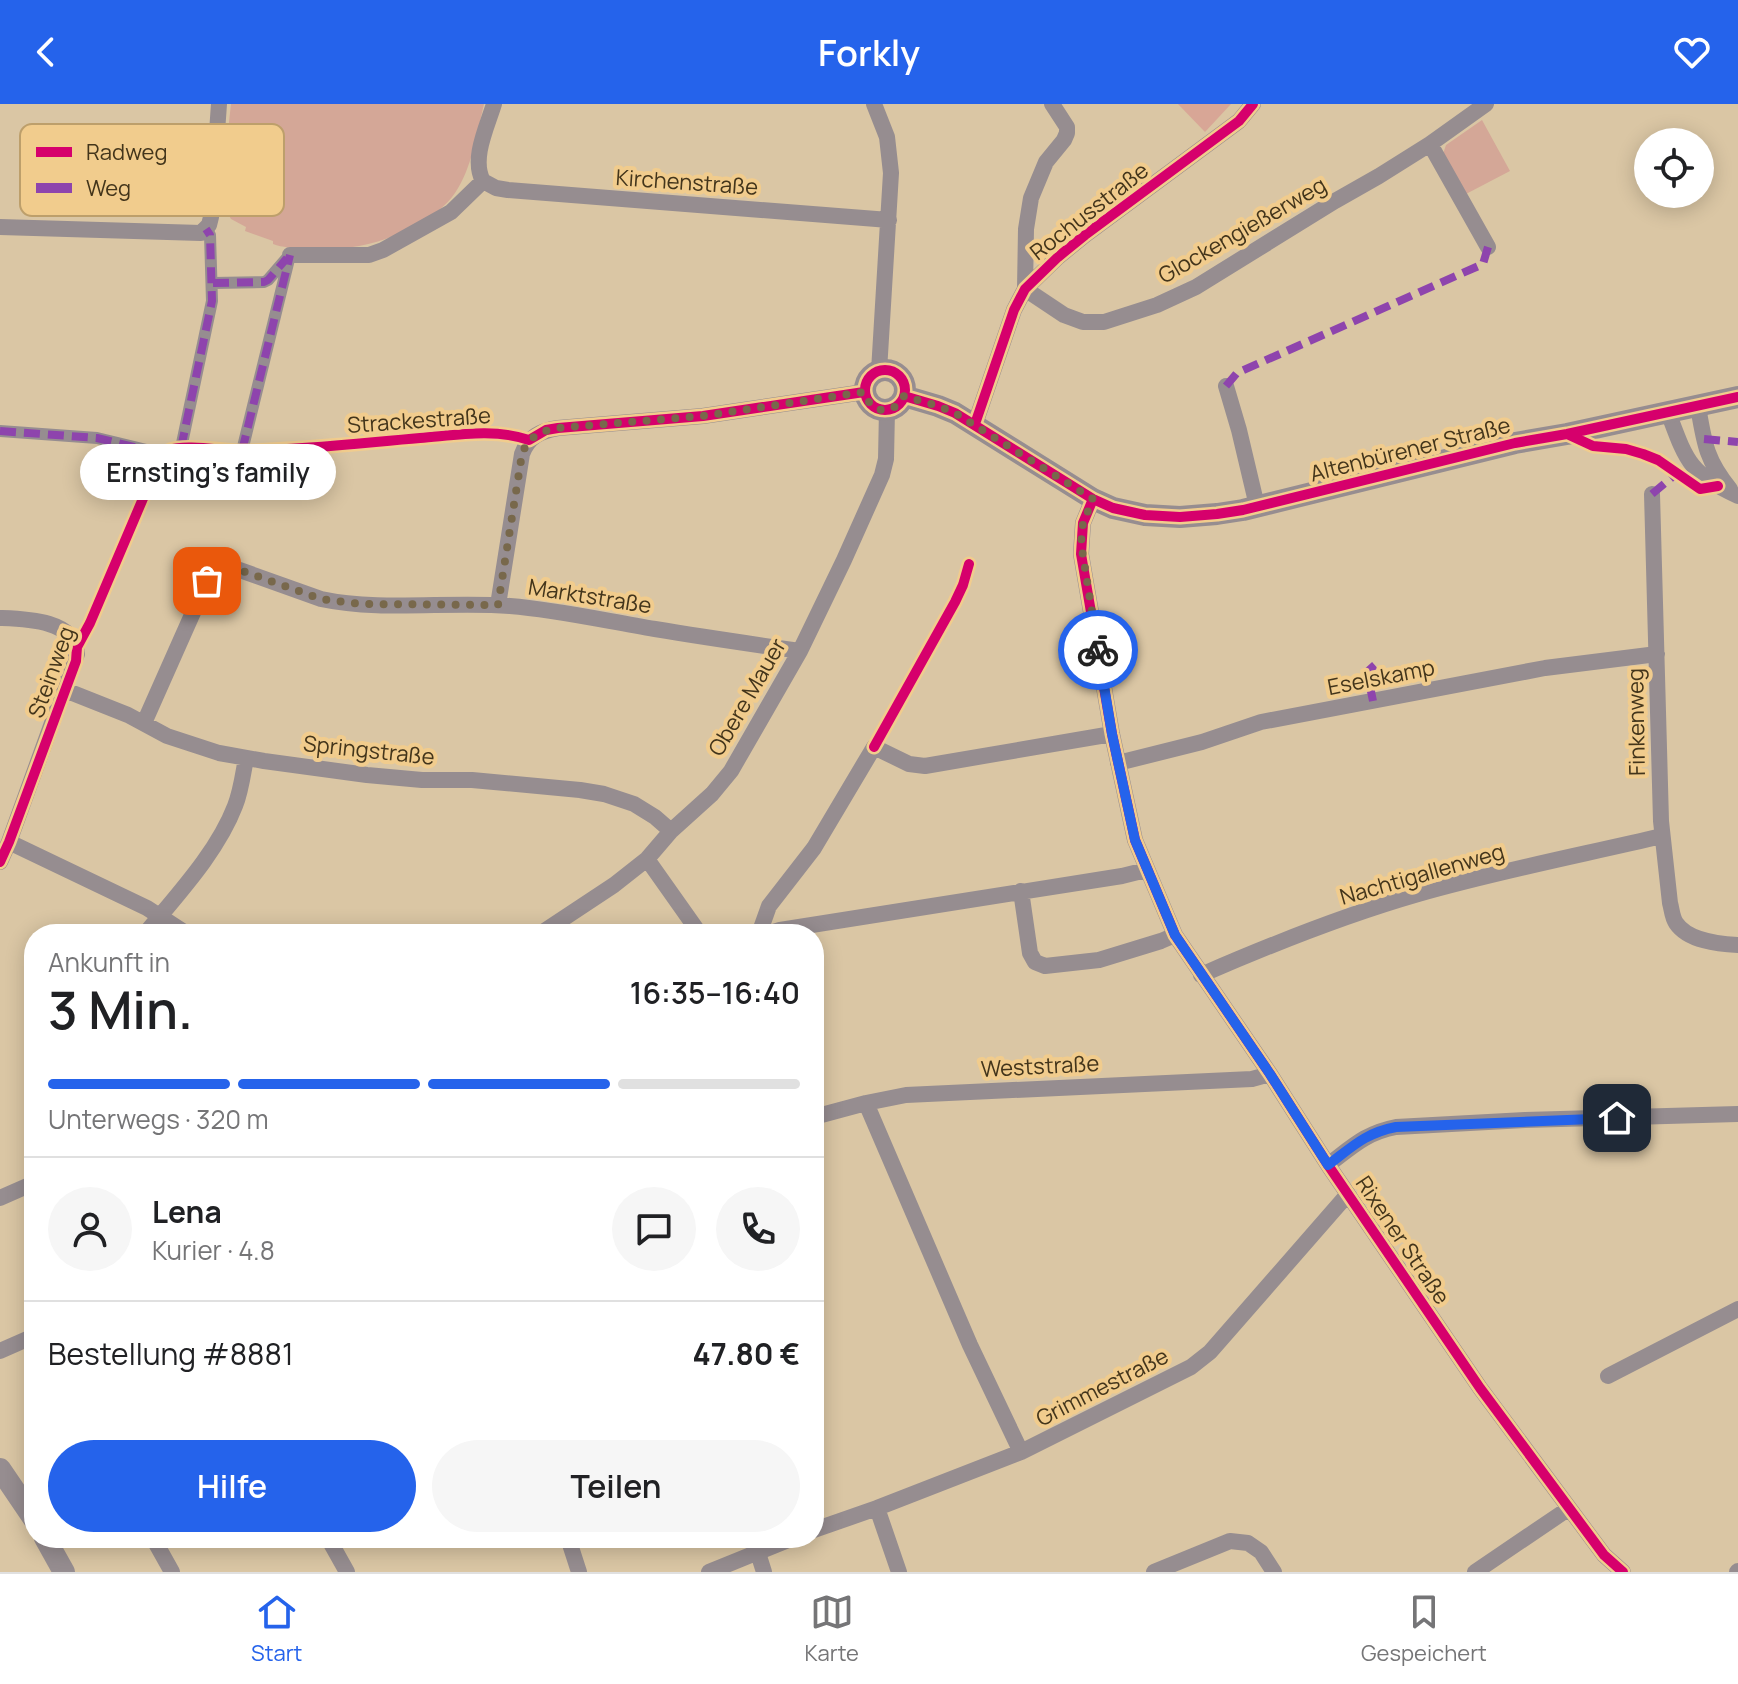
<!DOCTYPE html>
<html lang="de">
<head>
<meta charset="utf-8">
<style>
	:root { --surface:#fff; --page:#f6f6f6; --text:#202124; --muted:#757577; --line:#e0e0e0; --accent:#2563eb }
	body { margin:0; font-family:Manrope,sans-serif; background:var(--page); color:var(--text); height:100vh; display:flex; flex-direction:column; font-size:30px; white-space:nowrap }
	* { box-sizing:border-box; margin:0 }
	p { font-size:26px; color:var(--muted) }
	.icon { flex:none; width:44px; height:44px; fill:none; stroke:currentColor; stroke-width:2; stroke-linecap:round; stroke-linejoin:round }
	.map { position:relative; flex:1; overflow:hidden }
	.panel { position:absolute; left:24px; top:820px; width:800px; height:624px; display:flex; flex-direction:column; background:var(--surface); border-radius:32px; box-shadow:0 4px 20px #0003 }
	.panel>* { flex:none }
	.controls { position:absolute; left:1634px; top:24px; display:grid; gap:16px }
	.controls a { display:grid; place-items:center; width:80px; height:80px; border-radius:50%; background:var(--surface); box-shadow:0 4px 20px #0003; font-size:40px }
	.pin { position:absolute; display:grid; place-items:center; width:68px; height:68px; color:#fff; margin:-34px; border-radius:16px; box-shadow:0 4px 12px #0006 }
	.courier { position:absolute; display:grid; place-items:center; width:80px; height:80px; margin:-40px; border:6px solid #2563eb; border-radius:50%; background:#fff; color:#222; box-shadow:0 2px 10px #0007 }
	.bubble { position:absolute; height:56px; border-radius:28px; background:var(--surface); box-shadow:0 4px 20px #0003; font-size:26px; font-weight:600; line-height:56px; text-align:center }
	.summary em { font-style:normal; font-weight:600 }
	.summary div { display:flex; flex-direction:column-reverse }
	.summary { display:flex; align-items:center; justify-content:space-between; height:136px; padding:0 24px }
	h1 { font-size:52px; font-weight:600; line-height:60px }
	.bar { display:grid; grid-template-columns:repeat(4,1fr); gap:12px 8px; align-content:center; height:96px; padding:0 24px }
	.bar i { height:10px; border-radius:6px; background:var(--line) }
	.bar .selected { background:var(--accent) }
	.bar p { grid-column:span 4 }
	.line { display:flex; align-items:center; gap:20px; padding:0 24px; border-top:2px solid var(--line) }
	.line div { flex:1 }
	.round { display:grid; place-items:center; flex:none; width:84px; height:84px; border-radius:42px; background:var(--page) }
	.primary-button { display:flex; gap:16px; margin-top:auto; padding:16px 24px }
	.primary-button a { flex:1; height:92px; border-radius:48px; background:var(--accent); color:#fff; font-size:32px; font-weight:600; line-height:92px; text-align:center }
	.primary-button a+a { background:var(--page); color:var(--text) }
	header { display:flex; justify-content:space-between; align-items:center; height:104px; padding:0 24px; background:var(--accent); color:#fff; font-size:36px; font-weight:600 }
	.dock { display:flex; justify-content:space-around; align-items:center; height:112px; border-top:2px solid var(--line); background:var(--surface); font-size:22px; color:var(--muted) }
	.dock a { display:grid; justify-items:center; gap:4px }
	.dock .selected { color:var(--accent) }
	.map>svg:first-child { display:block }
	.green { fill:#d4a797 }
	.forest { fill:#d8a696 }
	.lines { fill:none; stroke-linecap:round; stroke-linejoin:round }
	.pedestrian { stroke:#968d90; stroke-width:12 }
	.minor { stroke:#968d90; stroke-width:16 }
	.tertiary { stroke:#968d90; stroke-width:22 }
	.quiet { stroke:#8e44ad; stroke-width:8; stroke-dasharray:16 8; stroke-linecap:butt }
	.cycleway-casing { stroke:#f1cc8d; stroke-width:15 }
	.cycleway { stroke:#d6006c; stroke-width:10 }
	.done { stroke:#78684b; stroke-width:8; stroke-dasharray:0 14.4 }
	.route { stroke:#2563eb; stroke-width:10 }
	.labels { text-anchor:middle; stroke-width:8; stroke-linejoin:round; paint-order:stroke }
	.street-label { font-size:22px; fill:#43351b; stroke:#f1cc8d }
	.key { fill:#f1cc8d; stroke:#bd9f6b; stroke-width:2 }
	.key-label { font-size:22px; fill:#43351b }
</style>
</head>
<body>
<header><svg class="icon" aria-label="back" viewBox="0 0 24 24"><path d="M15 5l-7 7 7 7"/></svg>Forkly<svg class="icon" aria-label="heart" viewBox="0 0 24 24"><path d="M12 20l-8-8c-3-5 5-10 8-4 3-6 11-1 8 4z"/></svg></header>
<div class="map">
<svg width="1738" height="1468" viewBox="0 0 1738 1468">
	<rect width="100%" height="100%" fill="#dac6a4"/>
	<path class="green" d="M 231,0 L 484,0 C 477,29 472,64 455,89 C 438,115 390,137 359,142 C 345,145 330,144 316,144 C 300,144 287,145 273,140 L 273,137 L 245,127 L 246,123 L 231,115 L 227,108 L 228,27 Z
		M 1482,16 L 1510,67 L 1466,90 L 1443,50 L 1446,41 Z"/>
	<path class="forest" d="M 1178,0 L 1231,0 L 1205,28 Z"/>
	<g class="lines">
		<path class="pedestrian" d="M 213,179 L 264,178 L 268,176 L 287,154
			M 0,327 L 97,334 L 163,350
			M 181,344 L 212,197 L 210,131 L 206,125
			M 242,347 L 290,151
			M 163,350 L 171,346 L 181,344 L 250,347 L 319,343 L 484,329 L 512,331 L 529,336
			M 77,543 L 90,519 L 163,350"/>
		<path class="minor" d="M 874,0 L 887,33 L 891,69 L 879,267
			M 1052,0 L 1067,23 L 1067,29 L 1064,36 L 1046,58 L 1031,94 L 1026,125 L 1025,185 L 1064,211 L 1083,218 L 1104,218 L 1157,201 L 1196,183 L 1335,97 L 1379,72 L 1430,40 L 1486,0
			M 1430,40 L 1488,143
			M 483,77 L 496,84 L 508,86 L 889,116
			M 483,77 C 471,55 487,23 494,0
			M 0,123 L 201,129 L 209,121 L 211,113 L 219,0
			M 290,151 L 369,151 L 383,146 L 451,108 L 483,77
			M 1226,282 L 1239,326 L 1257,402
			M 1698,302 C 1704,338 1706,356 1730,385
			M 1668,308 C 1686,356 1689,370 1738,392
			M 975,320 L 1014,206 L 1025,185 L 1058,153 L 1085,131 L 1239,17 L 1253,0
			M 1652,390 L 1661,717 L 1670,799 C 1672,806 1672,813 1676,819 C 1688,837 1718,840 1738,841
			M 1093,395 L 1083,419 L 1081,450 L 1112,630 L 1135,736 L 1175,831 L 1270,970 L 1328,1061 L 1480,1284 L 1604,1451 L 1623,1468
			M 498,501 L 522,350 C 528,333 540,327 558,324 L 703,312 L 864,288
			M 0,514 C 26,515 76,516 77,550 L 9,738 L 0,758
			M 65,586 L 128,611 L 167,632 L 219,649 L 264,657 L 367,671 L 422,676 L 472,676 L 580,686 L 604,690 L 634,700 L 655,713 L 671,727
			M 144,619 L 207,477 C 214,466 221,463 234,464 L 321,495 C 382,508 448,497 510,502 C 559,506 606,517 655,525 C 703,533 751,540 800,547
			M 1118,659 L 1202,638 L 1261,618 L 1545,564 L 1657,550
			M 9,738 L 147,804 L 187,830
			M 647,755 L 700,830
			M 1021,787 L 1030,849 L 1035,858 L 1045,862 L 1099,856 L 1161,837 L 1175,831
			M 145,830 C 176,792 217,749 235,702 C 241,687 243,670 246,654
			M 540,830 L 614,781 L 647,755 L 671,727 L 712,690 L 731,667 L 800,547 L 844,456 L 882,371 L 886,355 L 887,306
			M 759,830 L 769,802 L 814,744 L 874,643 L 909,660 L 925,662 L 1112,630
			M 767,830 L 780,826 L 1122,772 L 1146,766
			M 1201,871 C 1272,840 1345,811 1418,790 C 1498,767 1581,751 1662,732
			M 866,999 L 970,1241 L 1021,1348
			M 814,1013 L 866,999 L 906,991 L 1252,975 L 1270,970
			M 1328,1061 C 1352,1043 1365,1029 1396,1023 L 1525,1016 L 1738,1010
			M 0,1094 L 34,1079
			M 0,1247 L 34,1232
			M 1608,1272 L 1738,1205
			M 877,1404 L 899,1468
			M 814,1426 L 877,1404 L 1021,1348 L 1191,1263 L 1210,1248 L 1348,1090
			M 153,1434 L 172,1468
			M 328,1434 L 347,1468
			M 568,1434 L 579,1468
			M 758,1449 L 764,1468
			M 709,1468 L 793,1434
			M 1154,1468 L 1230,1437 L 1248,1439 L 1261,1448 L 1274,1468
			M 1475,1468 L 1568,1405
			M 1737,1468 L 1738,1467"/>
		<path class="tertiary" d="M865 286a20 20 0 1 1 40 0a20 20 0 1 1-40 0Z
			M 904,292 L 938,302 L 955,309 L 1093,395 L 1113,404 L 1145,411 L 1180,413 L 1217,410 L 1243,406 L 1515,339 L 1567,330 L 1738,293
			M 0,1365 L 34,1415
			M 45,1434 L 64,1468"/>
		<path class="quiet" d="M 213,179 L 264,178 L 268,176 L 287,154
			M 1226,282 L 1237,269 L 1483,160 L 1488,143
			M 0,327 L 97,334 L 163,350
			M 1704,335 L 1738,338
			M 181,344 L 212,197 L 210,131 L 206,125
			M 242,347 L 290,151
			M 1652,390 L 1677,369
			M 1373,597 L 1367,568 L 1376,560"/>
		<g class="cycleway-casing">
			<path id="cycleway" d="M865 286a20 20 0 1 1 40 0a20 20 0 1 1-40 0Z
				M 904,292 L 938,302 L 955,309 L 1093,395 L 1113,404 L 1145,411 L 1180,413 L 1217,410 L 1243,406 L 1515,339 L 1567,330 L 1738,293
				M 975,320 L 1014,206 L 1025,185 L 1058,153 L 1085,131 L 1239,17 L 1253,0
				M 1567,330 L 1593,342 L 1626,345 L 1643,350 L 1658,356 L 1700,385 L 1718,382
				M 1093,395 L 1083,419 L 1081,450 L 1112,630 L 1135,736 L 1175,831 L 1270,970 L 1328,1061 L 1480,1284 L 1604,1451 L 1623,1468
				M 874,643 L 955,498 L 963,481 L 969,460
				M 0,758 L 9,738 L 76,557 L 77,543 L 90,519 L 153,371 C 157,362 160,350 170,346 C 185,340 224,347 243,347 C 302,346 361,339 420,334 C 457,331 494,324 529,336 L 546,326 L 558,324 L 703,312 L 864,288"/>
		</g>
		<use href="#cycleway" class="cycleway"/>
	</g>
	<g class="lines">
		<path class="done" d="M 207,477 C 214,466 221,463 234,464 L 321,495 L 362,500 L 498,501 L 522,350 C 528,333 540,327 558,324 L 703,312 L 864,288 C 871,310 893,313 904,292 L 938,302 L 955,309 L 1093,395 L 1083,419 L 1081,439 L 1098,546"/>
		<path class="route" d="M 1098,546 L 1112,630 L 1135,736 L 1175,831 L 1270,970 L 1328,1061 C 1352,1043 1365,1029 1396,1023 L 1617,1014"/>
	</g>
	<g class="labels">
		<g class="street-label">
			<text transform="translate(687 78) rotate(4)" y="8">Kirchenstraße</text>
			<text transform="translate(1089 107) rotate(-38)" y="8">Rochusstraße</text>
			<text transform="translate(1242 126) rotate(-30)" y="8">Glockengießerweg</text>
			<text transform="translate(419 316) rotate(-4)" y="8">Strackestraße</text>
			<text transform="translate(1410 345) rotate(-14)" y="8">Altenbürener Straße</text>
			<text transform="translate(590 492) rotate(9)" y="8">Marktstraße</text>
			<text transform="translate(51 568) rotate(-70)" y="8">Steinweg</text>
			<text transform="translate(1381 573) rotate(-11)" y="8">Eselskamp</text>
			<text transform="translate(747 593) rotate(-60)" y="8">Obere Mauer</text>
			<text transform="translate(1636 618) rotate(-91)" y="8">Finkenweg</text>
			<text transform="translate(369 646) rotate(6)" y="8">Springstraße</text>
			<text transform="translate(1422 770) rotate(-16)" y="8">Nachtigallenweg</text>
			<text transform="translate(1040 962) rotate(-3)" y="8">Weststraße</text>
			<text transform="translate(1403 1136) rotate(56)" y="8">Rixener Straße</text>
			<text transform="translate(1102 1283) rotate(-27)" y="8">Grimmestraße</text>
		</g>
	</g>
	<rect x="20" y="20" width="264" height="92" rx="12" class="key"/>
	<rect x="36" y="43" width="36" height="10" fill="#d6006c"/>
	<rect x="36" y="79" width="36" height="10" fill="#8e44ad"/>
	<g class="key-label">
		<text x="86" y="56">Radweg</text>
		<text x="86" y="92">Weg</text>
	</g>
</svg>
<div class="controls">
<a><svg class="icon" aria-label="locate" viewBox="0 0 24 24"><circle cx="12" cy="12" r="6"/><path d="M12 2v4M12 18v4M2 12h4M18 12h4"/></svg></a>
</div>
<div class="pin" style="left:207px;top:477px;background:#ea580c"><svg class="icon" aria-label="bag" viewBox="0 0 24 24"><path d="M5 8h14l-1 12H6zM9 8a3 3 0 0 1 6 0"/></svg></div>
<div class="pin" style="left:1617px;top:1014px;background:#1f2937"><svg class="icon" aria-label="home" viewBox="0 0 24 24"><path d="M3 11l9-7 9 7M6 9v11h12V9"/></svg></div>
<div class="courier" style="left:1098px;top:546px"><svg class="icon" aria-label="bike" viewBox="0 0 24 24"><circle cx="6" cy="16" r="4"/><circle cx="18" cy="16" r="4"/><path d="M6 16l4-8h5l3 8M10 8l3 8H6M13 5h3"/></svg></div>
<div class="bubble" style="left:80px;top:340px;width:256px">Ernsting's family</div>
<section class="panel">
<div class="summary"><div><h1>3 Min.</h1><p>Ankunft in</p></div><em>16:35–16:40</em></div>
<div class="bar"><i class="selected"></i><i class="selected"></i><i class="selected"></i><i></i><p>Unterwegs · 320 m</p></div>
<div class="line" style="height:144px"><a class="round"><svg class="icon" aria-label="person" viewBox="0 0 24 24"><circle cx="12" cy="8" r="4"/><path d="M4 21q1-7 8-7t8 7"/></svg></a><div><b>Lena</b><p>Kurier · 4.8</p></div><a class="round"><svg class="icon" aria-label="chat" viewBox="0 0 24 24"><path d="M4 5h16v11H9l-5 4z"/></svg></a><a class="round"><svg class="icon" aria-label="phone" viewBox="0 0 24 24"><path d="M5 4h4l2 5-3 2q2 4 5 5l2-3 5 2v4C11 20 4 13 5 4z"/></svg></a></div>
<div class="line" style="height:104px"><div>Bestellung #8881</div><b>47.80 €</b></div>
<div class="primary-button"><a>Hilfe</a><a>Teilen</a></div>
</section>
</div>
<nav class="dock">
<a class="selected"><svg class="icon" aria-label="home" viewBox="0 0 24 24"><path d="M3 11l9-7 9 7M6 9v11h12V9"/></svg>Start</a>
<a><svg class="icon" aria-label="map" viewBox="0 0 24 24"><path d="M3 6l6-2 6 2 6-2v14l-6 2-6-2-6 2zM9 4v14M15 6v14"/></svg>Karte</a>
<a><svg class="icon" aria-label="saved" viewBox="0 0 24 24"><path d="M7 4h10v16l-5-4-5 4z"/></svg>Gespeichert</a>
</nav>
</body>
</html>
